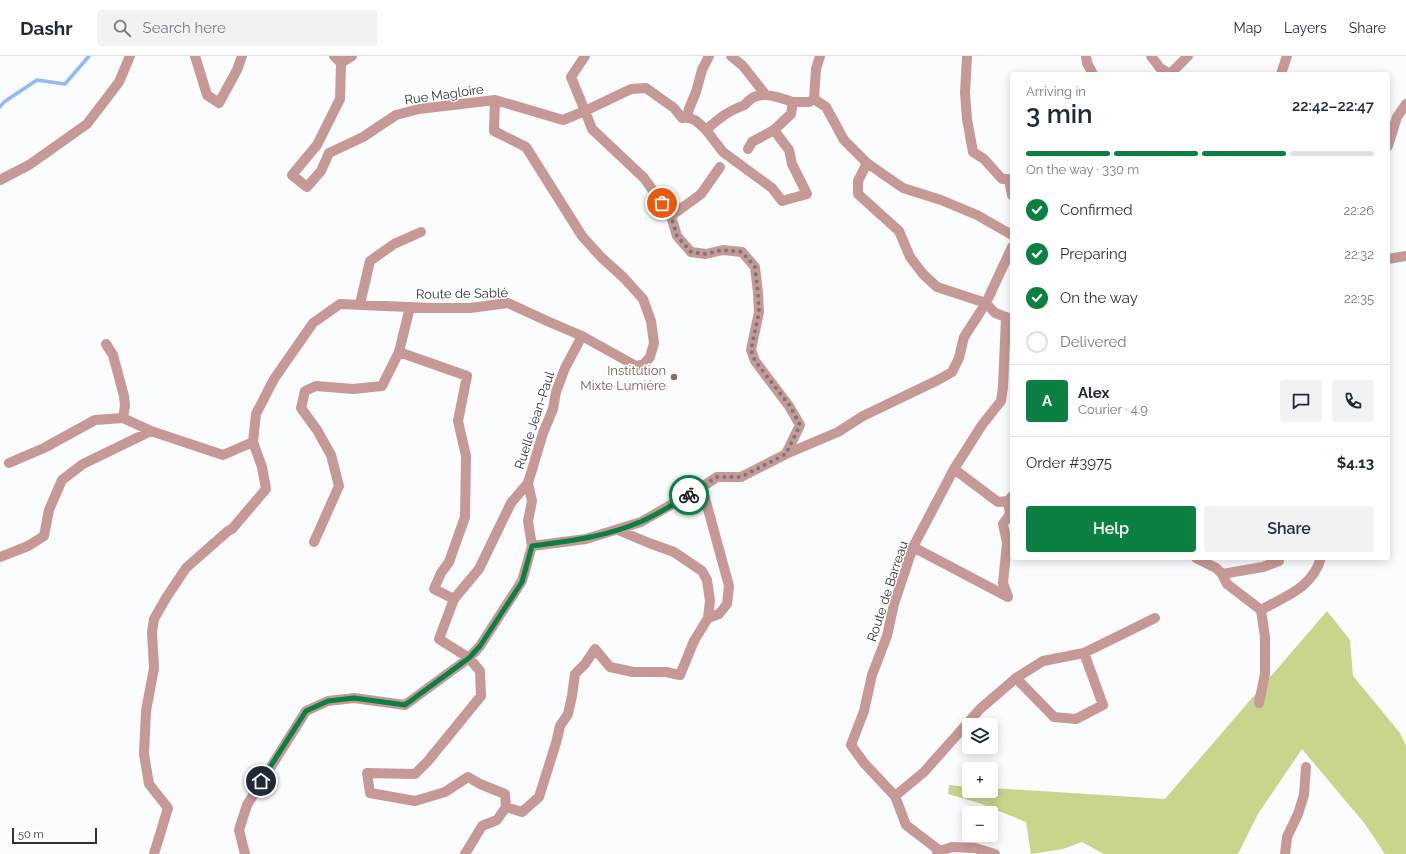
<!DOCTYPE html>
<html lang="en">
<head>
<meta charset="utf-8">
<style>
	:root { --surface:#fff; --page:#f2f2f3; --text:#1f2937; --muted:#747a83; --line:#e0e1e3; --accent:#0b8043 }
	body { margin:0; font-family:Raleway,sans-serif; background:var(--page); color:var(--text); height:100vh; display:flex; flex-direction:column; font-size:15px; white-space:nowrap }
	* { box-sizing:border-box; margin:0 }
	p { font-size:13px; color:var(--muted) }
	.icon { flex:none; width:22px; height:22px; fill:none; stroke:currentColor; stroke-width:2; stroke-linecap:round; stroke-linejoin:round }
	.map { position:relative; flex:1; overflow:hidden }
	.sheet { position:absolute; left:1010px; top:16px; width:380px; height:488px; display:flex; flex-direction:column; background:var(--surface); border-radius:4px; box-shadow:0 2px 10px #0003 }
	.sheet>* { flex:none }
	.buttons { position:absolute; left:962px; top:662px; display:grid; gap:8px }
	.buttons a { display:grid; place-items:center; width:36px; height:36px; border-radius:4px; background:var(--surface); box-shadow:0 2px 10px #0003; font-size:20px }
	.scale { position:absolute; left:12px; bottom:10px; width:85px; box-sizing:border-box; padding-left:4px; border:2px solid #2f3133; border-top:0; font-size:11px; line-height:14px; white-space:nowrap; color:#2f3133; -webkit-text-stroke:3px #fff; paint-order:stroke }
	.pin { position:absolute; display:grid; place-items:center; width:34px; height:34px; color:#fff; margin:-17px; border:2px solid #fff; border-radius:50%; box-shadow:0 1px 4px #0007 }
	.courier { position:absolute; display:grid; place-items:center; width:40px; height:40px; margin:-20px; border:3px solid #0b8043; border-radius:50%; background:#fff; color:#222; box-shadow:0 1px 5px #0007 }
	.overview em { font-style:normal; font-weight:600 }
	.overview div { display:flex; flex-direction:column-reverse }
	.overview { display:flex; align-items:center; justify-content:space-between; height:68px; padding:0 16px }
	h1 { font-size:26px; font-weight:600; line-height:30px }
	.bar { display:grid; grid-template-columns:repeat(4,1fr); gap:6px 4px; align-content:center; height:48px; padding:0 16px }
	.bar i { height:5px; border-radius:3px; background:var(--line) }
	.bar .current { background:var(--accent) }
	.bar p { grid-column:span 4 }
	.line { display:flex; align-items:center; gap:10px; padding:0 16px; border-top:1px solid var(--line) }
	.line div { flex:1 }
	.round { display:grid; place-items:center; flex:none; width:42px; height:42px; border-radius:4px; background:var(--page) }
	ol { padding:0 16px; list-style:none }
	li { display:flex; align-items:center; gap:12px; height:44px }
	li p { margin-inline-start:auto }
	li .icon { padding:4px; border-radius:50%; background:var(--accent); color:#fff; stroke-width:4 }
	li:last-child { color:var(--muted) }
	li i { width:22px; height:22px; border:2px solid var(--line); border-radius:50% }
	.primary-button { display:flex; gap:8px; margin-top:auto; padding:8px 16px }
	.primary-button a { flex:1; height:46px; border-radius:4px; background:var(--accent); color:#fff; font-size:16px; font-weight:600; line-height:46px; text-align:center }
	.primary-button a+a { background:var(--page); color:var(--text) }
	header { display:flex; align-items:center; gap:24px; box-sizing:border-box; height:56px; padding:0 20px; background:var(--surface); border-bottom:1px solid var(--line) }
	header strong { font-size:19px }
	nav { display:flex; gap:22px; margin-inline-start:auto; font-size:14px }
	.search { width:280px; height:36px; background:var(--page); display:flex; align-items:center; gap:10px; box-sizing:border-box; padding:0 14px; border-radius:4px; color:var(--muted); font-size:15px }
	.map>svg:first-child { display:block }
	.green { fill:#c6d68a }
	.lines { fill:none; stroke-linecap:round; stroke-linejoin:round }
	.stream { stroke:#91b9f7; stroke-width:3.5 }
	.minor { stroke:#c79996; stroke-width:10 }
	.done { stroke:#76787a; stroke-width:4; stroke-dasharray:0 7.2 }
	.route { stroke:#0b8043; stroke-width:5 }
	.education-dot { fill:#8d6e63; stroke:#fff; stroke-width:1.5 }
	.labels { text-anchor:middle; stroke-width:3; stroke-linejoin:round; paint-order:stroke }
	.street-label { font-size:13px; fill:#2f3133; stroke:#fff }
	.education-label { font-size:13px; fill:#785e54; stroke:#fff; text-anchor:end }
</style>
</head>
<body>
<header>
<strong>Dashr</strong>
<div class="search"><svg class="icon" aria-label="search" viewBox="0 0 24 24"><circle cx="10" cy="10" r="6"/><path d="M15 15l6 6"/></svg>Search here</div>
<nav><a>Map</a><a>Layers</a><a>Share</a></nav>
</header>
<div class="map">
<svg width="1406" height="798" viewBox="0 0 1406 798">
	<rect width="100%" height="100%" fill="#fafcfe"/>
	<path class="green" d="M 1327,555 L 1350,584 L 1353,620 L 1400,677 L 1406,690 L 1406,798 L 1385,798 L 1365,768 L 1302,693 L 1258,758 L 1238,798 L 1104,798 L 1082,786 L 1063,793 L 1031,798 L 1026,766 L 979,747 L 948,738 L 949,729 L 969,731 L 969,735 L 991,735 L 991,732 L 1165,743 Z"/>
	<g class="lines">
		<path class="stream" d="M 0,51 L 4,46 L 37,24 L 65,28 L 89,0"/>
		<path class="minor" d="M 195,0 L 207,39 L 219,47 L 237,14 L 242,0
			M 334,0 L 341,7 L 352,0
			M 731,0 L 743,10 L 765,38
			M 967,0 L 965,37 L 967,63 L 973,96 L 984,103 L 1002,123 L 1009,123 L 1012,139
			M 1086,0 L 1087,7 L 1093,18
			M 1151,0 L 1160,12 L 1170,18
			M 341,7 L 340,43 L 317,89 L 292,119 L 307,131 L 321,115 L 329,97 L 363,81 L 396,59 L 419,53 L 495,44
			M 1170,18 L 1188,0
			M 1281,18 L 1287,0
			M 814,43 L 826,51 L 844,84 L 867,107 L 903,132 L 941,144 L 977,159 L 1012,179
			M 814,43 L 816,13 L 820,0
			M 687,61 L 689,53 L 696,36 L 702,14 L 709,0
			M 706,74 L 723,96 L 772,132 L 782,145 L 807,138 L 792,108 L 789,94 L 774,74 L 791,58 L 793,46 L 809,46 L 814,43
			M 1388,90 L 1397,61 L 1406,48
			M 748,93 L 752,86 L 774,74
			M 867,107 L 858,125 L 858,138 L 899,175 L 910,201 L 923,218 L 937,231 L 986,247 L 995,257 L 1006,261 L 1010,265
			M 0,124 L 29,109 L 87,68 L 119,26 L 130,0
			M 671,160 L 701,138 L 720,111
			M 1388,203 L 1406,200
			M 360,248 L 370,205 L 394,188 L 421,176
			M 106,288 L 113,299 L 124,340 L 125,350 L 123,362
			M 399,296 L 467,320 L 458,365 L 466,400 L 465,461 L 449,506 L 441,517 L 434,533 L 454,543
			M 786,398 L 800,369 L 789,350 L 755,305 L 751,294 L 759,256 L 758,237 L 755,211 L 742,196 L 723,194 L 706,198 L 691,196 L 677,180 L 671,160 L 644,122 L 592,73 L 585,55 L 631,33 L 646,32 L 674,52 L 682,62 C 693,60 699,67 706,74 C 720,62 725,57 742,50 C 746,49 749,43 754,41 C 767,36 780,42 793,46
			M 9,407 L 44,392 L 95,364 L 123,362 L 151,375
			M 954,413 L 998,446 L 1008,445 L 1012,440
			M 702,431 L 729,530 L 727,548 L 719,558 L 708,562
			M 314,486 L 339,430 L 331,399 L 317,374 L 301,352 L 305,335 L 316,330 L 353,333 L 382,330 L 399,296 L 410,251
			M 532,490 L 586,483 L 641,466 L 702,431 L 717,421 L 741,421 L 786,398 L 838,376 L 863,360 L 938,324 L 952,316 L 959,302 L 964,281 L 986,247 L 1012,191
			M 913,491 L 1008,541
			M 0,501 L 28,490 L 44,480 L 49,454 L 62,424 L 83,408 L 151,375 L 223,399 L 253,386 L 256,358 L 274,323 L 313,267 L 340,248 L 431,252 L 470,252 L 508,247 L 547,265 L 582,280 L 636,310 L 644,308 L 650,301 L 654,287 L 651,265 L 643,243 L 624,222 L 601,201 L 582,180 L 526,91 L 494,75 L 495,44 L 563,64 L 585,55 L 571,21 L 585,0
			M 1196,502 L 1216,512 L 1222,518 L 1227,528 L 1261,554 L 1265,581 L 1265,618 L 1259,647
			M 1222,518 L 1263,511 L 1279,505
			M 1008,541 L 1003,527 L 1007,487 L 1003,468 L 1010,458 L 1008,445
			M 1261,554 C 1286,540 1312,532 1321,502
			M 1016,622 L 1054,661 L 1076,663 L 1103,649 L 1084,597
			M 895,740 L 924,716 L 980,653 L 1016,622 L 1043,605 L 1084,597 L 1155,562
			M 506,751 L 522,756 L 539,741 L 556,687 L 560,670 L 568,658 L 572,640 L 575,618 L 585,608 L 595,593 L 610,611 L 633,616 L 666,616 L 680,619 L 694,585 L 708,562 L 710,545 L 707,524 L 702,515 L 674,496 L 649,487 L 618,474
			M 154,798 L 168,752 L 149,728 L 144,698 L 146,655 L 154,612 L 152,576 L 154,563 L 166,542 L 186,512 L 228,475 L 232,473 L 266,433 L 262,411 L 253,386
			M 245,798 L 239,774 L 247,749 L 306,655 L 328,645 L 354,642 L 405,649 L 469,602 L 480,590 L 522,525 L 532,490 L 528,465 L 532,445 L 528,427 L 543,377 L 553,353 L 556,336 L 565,312 L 582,280
			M 465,798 L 482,770 L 497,764 L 506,751 L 505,738 L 480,728 L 468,721 L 445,736 L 415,745 L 370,737 L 367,717 L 415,718 L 428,705 L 481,640 L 480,615 L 469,602 L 439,583 L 454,543 L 479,513 L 511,447 L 528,427
			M 937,798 L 940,795 L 906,769 L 895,740 L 864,707 L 851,689 L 864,655 L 872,619 L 887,580 L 894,548 L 913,491 L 954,413 L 982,369 L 1001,345 L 1003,331 L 1006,261
			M 941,798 L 940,795 L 952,791 L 975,792 L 995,798
			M 1285,798 L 1287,781 L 1298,758 L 1304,739 L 1306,711"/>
	</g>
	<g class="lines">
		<path class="done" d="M 662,147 L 671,160 L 677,180 L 691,196 L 706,198 L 722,194 L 742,196 L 755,211 L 758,237 L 759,256 L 751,294 L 755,305 L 790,350 L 800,369 L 786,398 L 741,421 L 717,421 L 689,439"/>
		<path class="route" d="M 261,725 L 306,655 L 328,645 L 354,642 L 405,649 L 469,602 L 480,590 L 522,526 L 532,490 C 569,485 605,481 640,466 C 657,459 673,448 689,439"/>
	</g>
	<circle class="education-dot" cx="674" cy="321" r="4"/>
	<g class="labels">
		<g class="street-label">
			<text transform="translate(444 38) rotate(-8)" y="5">Rue Magloire</text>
			<text transform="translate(462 237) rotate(-1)" y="5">Route de Sablé</text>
			<text transform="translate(534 364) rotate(-72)" y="5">Ruelle Jean-Paul</text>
			<text transform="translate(887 535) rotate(-72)" y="5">Route de Barreau</text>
		</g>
		<g class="education-label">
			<text x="666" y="319">Institution<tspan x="666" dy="15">Mixte Lumière</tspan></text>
		</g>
	</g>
</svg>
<div class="buttons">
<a><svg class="icon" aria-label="layers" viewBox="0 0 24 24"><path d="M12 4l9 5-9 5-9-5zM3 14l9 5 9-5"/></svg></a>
<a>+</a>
<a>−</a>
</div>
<div class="scale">50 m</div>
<div class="pin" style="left:662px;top:147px;background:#ea580c"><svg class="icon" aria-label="bag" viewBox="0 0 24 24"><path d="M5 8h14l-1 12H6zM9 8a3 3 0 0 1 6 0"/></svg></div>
<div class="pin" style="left:261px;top:725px;background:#1f2937"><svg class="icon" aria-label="home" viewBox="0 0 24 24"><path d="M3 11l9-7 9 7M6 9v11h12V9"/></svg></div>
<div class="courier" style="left:689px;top:439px"><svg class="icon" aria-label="bike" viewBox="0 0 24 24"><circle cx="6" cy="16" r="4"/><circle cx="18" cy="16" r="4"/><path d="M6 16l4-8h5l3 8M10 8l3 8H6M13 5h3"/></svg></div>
<section class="sheet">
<div class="overview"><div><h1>3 min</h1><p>Arriving in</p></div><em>22:42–22:47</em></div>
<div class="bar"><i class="current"></i><i class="current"></i><i class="current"></i><i></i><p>On the way · 330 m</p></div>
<ol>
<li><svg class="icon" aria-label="check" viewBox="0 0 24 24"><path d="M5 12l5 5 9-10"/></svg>Confirmed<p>22:26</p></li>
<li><svg class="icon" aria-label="check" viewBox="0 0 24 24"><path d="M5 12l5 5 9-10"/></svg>Preparing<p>22:32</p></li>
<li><svg class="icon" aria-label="check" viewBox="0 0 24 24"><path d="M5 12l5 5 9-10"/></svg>On the way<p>22:35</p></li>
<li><i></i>Delivered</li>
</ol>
<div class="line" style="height:72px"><b class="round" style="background:var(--accent);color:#fff">A</b><div><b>Alex</b><p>Courier · 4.9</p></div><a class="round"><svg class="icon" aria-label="chat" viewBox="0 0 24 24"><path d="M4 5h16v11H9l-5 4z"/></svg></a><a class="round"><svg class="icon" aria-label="phone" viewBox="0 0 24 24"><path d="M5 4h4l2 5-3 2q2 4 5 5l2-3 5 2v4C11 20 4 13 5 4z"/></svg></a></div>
<div class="line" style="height:52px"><div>Order #3975</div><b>$4.13</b></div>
<div class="primary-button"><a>Help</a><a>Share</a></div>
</section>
</div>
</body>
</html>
